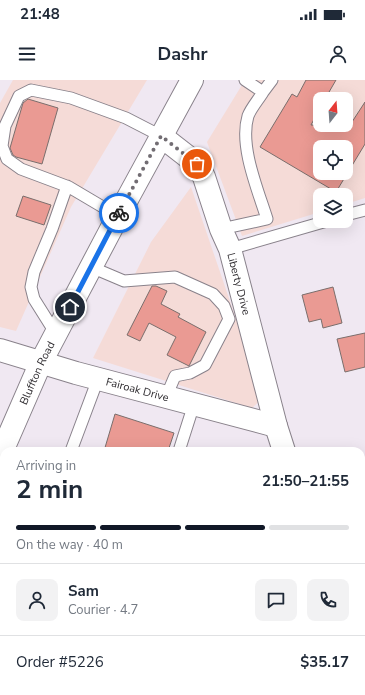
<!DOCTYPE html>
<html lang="en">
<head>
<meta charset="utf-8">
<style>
	:root { --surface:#fff; --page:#f2f2f3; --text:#1f2937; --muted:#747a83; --line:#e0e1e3; --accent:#111827 }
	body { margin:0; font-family:"Nunito Sans",sans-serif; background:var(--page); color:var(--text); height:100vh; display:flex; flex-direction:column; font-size:15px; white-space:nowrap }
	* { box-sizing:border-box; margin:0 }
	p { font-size:13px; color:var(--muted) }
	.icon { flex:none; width:22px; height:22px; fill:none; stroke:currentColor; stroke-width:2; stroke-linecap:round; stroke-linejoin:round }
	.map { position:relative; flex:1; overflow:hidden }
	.drawer { position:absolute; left:0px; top:367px; width:365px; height:248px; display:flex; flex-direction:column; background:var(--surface); border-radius:12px 12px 0 0; box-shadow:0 4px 16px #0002 }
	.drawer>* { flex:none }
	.needle { width:26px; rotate:17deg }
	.controls { position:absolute; left:313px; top:12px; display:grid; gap:8px }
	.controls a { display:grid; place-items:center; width:40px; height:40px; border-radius:8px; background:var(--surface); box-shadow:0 4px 16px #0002; font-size:20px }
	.pin { position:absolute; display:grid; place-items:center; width:34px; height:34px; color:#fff; margin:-17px; border:2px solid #fff; border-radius:50%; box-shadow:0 1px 4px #0007 }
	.courier { position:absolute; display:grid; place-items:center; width:40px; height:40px; margin:-20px; border:3px solid #1a73e8; border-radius:50%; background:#fff; color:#222; box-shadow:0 1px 5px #0007 }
	.head em { font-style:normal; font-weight:700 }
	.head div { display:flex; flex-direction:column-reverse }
	.head { display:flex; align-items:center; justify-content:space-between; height:68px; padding:0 16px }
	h1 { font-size:26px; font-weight:700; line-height:30px }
	.bar { display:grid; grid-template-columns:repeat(4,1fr); gap:6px 4px; align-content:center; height:48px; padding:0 16px }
	.bar i { height:5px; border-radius:3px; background:var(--line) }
	.bar .current { background:var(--accent) }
	.bar p { grid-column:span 4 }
	.line { display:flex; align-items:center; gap:10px; padding:0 16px; border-top:1px solid var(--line) }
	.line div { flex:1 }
	.round { display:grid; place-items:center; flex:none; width:42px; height:42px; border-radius:8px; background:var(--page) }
	.status { display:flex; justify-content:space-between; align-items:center; height:28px; padding:0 20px; background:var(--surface); direction:ltr }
	.status svg { height:11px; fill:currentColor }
	header { display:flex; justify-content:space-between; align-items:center; height:52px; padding:0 16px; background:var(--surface); font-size:18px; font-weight:700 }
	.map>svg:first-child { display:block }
	.commercial { fill:#f5dbd7; fill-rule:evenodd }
	.building { fill:#ea9a93; stroke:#7a6e6c; fill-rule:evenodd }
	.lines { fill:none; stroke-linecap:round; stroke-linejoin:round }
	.lane-casing { stroke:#89828b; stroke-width:13 }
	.street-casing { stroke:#89828b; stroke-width:24 }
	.secondary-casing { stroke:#89828b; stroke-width:24 }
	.lane { stroke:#fff; stroke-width:11 }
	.street { stroke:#fff; stroke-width:22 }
	.secondary { stroke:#fff; stroke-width:22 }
	.done { stroke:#726d73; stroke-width:4; stroke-dasharray:0 7.2 }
	.route { stroke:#1a73e8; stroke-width:5 }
	.labels { text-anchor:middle; stroke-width:3.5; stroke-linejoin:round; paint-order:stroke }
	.street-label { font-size:11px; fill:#2e2b2f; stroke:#f0e8f2 }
</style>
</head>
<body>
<div class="status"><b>21:48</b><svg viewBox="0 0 49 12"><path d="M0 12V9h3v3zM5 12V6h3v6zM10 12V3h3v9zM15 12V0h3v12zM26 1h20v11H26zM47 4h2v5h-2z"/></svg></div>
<header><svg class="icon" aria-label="menu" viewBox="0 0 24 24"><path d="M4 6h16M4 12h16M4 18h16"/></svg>Dashr<svg class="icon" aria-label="person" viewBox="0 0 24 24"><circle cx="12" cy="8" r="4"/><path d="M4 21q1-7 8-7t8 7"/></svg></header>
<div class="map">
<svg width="365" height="615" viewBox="0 0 365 615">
	<rect width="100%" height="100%" fill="#f0e8f2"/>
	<path class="commercial" d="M 13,0 L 147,0 L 71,127 L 16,251 L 0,247 L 0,23 Z
		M 245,0 L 365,0 L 365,118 L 346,124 L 346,115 L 320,115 L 320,132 L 242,156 L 207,62 ZM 320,19 L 346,19 L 346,45 L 320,45 ZM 320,67 L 346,67 L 346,93 L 320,93 Z
		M 191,107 L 263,318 L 252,328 L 93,278 L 151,162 Z"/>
	<path class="building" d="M 306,0 L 336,0 L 325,19 L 320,19 L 320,28 L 311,45 L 350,45 L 365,22 L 365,64 L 336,112 L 260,67 L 292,14 L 297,17 ZM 320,67 L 346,67 L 346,93 L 320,93 Z
		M 28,19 L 58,28 L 42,84 L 16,77 L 13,75 L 10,68 L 23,23 Z
		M 23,116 L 51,125 L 44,145 L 16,136 Z
		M 152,206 L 156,206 L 167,211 L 161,224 L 180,234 L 178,237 L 206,252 L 189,286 L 167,275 L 176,257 L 149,243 L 140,261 L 127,255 Z
		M 333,207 L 342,243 L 323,248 L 321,239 L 309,242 L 302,215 Z
		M 365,253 L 365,287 L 345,292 L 337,259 Z
		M 115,334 L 174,353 L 168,371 L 104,371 Z"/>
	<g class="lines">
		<g class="lane-casing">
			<path id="lane" d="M 245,0 L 263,12 L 272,0
				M 346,135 L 365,130
				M 118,136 L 69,107 L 21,89 L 7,79 L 2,66 L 5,46 L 19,16 L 31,10 L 71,18 L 126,38 L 161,56
				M 221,149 L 267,139 C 258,110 239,66 248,36 C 251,28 259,19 263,12
				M 230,169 L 327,141
				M 91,187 L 124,201 L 175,197 L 213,214 L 224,226 L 229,239 L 205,285 L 190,293 L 175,296 L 166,317
				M 56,254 L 34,219 L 31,207 L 34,192 L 52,149 L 67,106
				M 71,371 L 98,299
				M 179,371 L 194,324
				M 0,403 L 4,405
				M 0,499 L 4,502
				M 0,545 L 4,532"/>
		</g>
		<g class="street-casing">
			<g id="street">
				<path id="s1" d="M 161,56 L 197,84 L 204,97 L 221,149 L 230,169 L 276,346 L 284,371"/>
				<path id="s2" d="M 0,270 L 76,293 L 276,346"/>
				<path d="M 361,409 L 365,408"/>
				<path d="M 0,602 L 4,604"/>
				<path d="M 25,611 L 37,615"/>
				<path d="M 358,611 L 359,615"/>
			</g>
		</g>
		<g class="secondary-casing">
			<g id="secondary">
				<path id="s3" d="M 0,376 L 41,282 L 118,136 L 192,0"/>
			</g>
		</g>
		<use href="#lane" class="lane"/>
		<use href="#street" class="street"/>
		<use href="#secondary" class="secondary"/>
	</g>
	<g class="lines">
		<path class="done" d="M 119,133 L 161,56 L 197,84"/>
		<path class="route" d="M 70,227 L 119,133"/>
	</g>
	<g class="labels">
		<g class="street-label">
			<text dy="4" stroke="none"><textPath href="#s1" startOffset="173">Liberty Drive</textPath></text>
			<text dy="4" stroke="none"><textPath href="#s3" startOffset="91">Bluffton Road</textPath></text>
			<text dy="4" stroke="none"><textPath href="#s2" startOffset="143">Fairoak Drive</textPath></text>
		</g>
	</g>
</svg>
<div class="controls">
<a><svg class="needle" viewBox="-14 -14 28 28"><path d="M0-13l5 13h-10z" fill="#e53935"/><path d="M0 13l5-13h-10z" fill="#747a83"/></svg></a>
<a><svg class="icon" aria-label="locate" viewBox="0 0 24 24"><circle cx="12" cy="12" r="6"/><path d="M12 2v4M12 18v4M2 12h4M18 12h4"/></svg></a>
<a><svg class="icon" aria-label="layers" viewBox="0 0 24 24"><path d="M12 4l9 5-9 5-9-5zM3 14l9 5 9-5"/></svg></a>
</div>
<div class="pin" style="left:197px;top:84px;background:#ea580c"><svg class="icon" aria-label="bag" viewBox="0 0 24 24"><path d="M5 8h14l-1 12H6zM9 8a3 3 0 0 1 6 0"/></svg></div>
<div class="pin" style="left:70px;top:227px;background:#1f2937"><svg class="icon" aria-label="home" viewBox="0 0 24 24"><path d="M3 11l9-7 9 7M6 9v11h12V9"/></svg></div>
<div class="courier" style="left:119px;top:133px"><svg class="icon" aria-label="bike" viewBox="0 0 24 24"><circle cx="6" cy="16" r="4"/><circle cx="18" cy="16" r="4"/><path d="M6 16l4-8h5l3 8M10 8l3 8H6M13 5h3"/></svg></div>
<section class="drawer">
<div class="head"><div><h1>2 min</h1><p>Arriving in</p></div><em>21:50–21:55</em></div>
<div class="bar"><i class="current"></i><i class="current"></i><i class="current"></i><i></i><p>On the way · 40 m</p></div>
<div class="line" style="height:72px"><a class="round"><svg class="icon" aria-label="person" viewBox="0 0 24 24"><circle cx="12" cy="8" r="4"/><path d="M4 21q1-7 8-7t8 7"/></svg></a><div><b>Sam</b><p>Courier · 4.7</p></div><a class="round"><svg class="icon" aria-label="chat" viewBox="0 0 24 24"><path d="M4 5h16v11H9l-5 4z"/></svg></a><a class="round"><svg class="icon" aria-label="phone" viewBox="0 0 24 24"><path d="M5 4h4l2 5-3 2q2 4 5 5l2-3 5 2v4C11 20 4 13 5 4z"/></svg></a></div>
<div class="line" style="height:52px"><div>Order #5226</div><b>$35.17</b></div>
</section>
</div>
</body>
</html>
